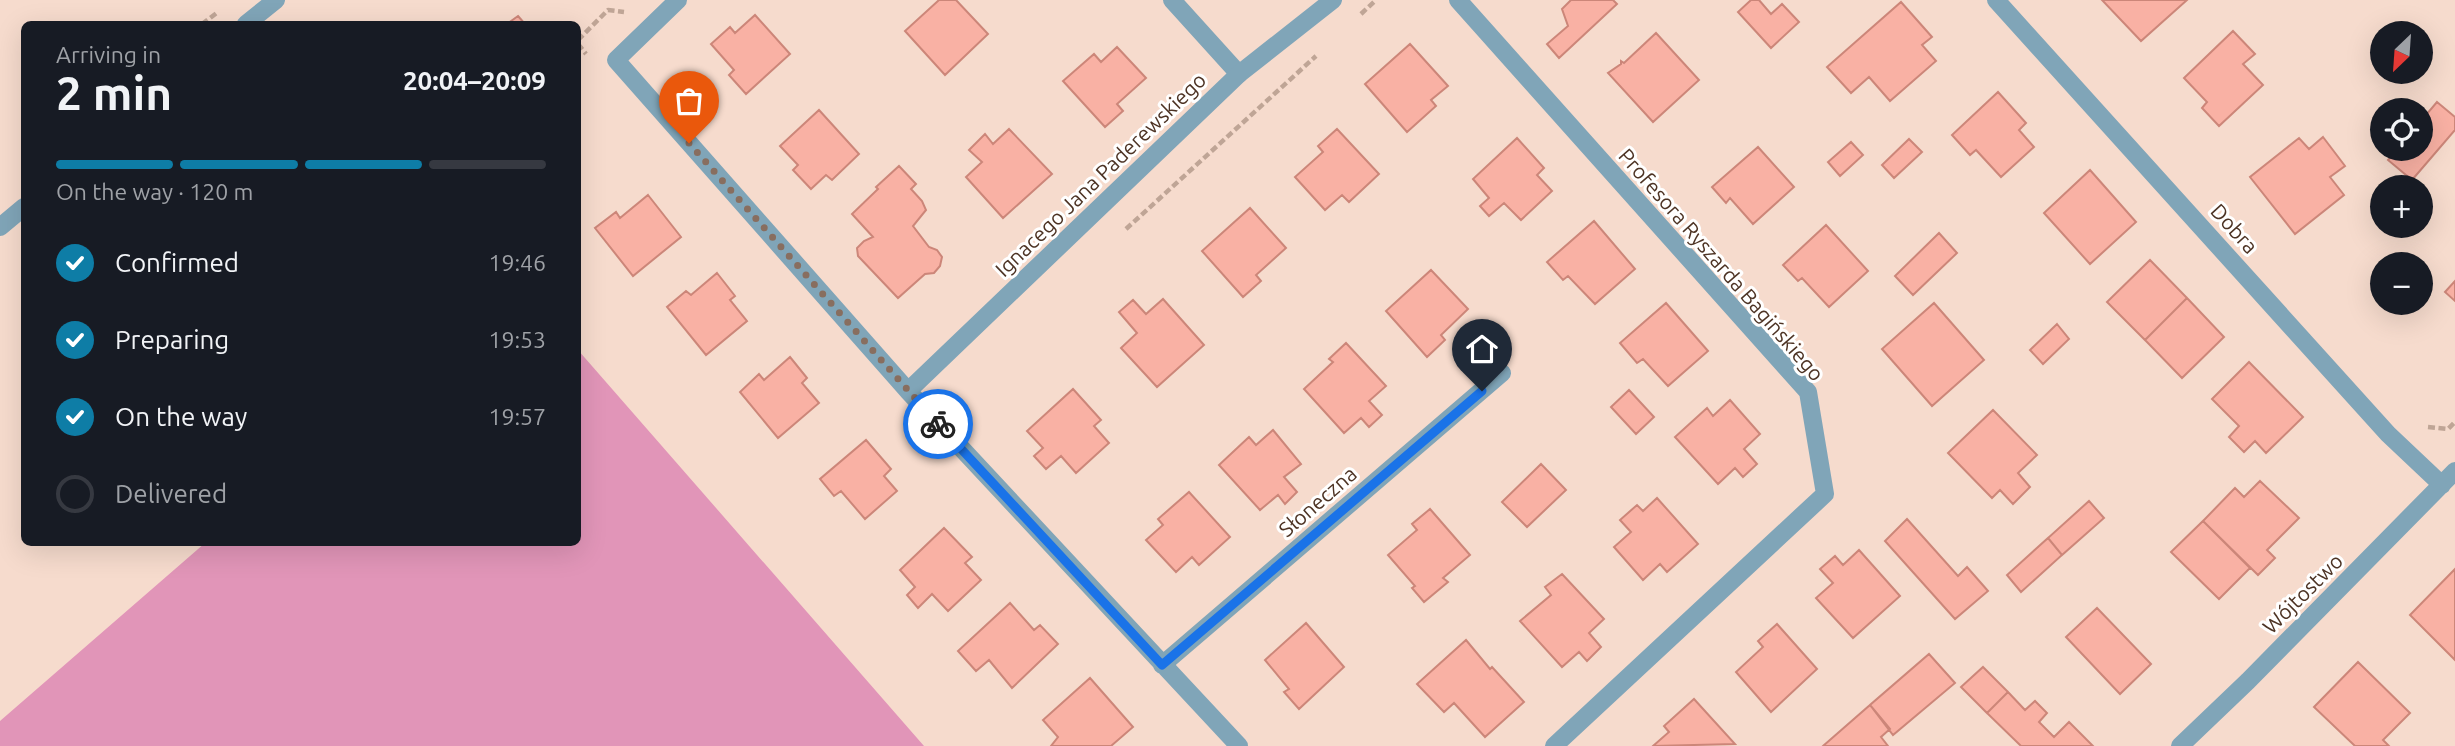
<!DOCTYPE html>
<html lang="en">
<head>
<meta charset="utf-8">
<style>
	:root { --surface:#171b24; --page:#20242c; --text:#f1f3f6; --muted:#9ea1a6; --line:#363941; --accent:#0e7da6 }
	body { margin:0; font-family:Ubuntu,sans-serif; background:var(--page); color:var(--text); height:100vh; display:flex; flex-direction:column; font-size:26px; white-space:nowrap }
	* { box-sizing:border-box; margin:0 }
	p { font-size:23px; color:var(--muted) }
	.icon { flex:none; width:38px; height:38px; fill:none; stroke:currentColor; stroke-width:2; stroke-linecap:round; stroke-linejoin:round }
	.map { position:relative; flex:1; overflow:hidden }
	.sheet { position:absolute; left:21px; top:21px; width:560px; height:525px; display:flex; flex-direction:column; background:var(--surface); border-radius:10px; box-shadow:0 7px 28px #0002 }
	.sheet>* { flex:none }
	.needle { width:46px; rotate:205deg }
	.tools { position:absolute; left:2370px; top:21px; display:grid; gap:14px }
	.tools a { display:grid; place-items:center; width:63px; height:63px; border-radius:50%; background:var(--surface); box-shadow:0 7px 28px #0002; font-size:35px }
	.pin { position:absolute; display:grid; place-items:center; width:60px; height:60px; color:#fff; margin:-72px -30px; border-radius:50% 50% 50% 0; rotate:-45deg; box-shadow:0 0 7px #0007 }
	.pin .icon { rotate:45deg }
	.courier { position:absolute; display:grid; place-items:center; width:70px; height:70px; margin:-35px; border:5px solid #1a73e8; border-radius:50%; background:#fff; color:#222; box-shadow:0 2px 9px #0007 }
	.head em { font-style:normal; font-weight:700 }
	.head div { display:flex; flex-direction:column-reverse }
	.head { display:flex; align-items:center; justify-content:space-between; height:119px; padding:0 35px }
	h1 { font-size:46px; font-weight:700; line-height:52px }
	.bar { display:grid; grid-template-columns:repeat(4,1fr); gap:10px 7px; align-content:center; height:84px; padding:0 35px }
	.bar i { height:9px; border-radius:5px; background:var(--line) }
	.bar .on { background:var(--accent) }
	.bar p { grid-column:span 4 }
	ol { padding:0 35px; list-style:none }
	li { display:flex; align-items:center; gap:21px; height:77px }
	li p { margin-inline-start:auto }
	li .icon { padding:7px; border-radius:50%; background:var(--accent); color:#fff; stroke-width:4 }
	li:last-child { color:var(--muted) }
	li i { width:38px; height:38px; border:4px solid var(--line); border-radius:50% }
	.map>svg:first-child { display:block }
	.green { fill:#e195b8 }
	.building { fill:#f9b1a4; stroke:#cc8679; stroke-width:2 }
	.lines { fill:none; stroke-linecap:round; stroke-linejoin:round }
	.path { stroke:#bfa596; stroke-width:4.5; stroke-dasharray:7 3.5; stroke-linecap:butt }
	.service { stroke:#80a5b8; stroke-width:18 }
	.minor { stroke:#80a5b8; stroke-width:18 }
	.tertiary { stroke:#80a5b8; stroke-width:18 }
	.done { stroke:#886e5f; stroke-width:7; stroke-dasharray:0 12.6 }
	.route { stroke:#1a73e8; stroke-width:9 }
	.labels { text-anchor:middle; stroke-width:6; stroke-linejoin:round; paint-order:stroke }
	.street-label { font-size:21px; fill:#4d3324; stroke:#fff }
</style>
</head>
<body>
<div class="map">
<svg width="2455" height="746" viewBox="0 0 2455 746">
	<rect width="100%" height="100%" fill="#f6dbcd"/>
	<path class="green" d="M 578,350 L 924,746 L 0,746 L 0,721 L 205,543 L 578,542 Z"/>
	<path class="building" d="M 939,0 L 956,0 L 988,34 L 945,75 L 905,31 Z
		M 1571,0 L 1613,0 L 1617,4 L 1559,58 L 1547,44 L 1568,26 L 1562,9 Z
		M 1751,0 L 1759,0 L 1771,14 L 1782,4 L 1799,22 L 1771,48 L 1738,12 Z
		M 2102,0 L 2187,0 L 2141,41 Z
		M 1901,2 L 1932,37 L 1922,45 L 1936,61 L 1890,101 L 1869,77 L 1851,93 L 1827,67 Z
		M 755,15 L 790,54 L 746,94 L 729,75 L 734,70 L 711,44 L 730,27 L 735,33 Z
		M 518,16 L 525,24 L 507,24 Z
		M 2233,31 L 2255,54 L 2243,64 L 2263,85 L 2219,126 L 2202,108 L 2207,102 L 2184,78 Z
		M 1656,33 L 1699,80 L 1653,122 L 1608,73 L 1621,64 L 1621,61 L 1624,63 Z
		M 1410,44 L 1448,86 L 1431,100 L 1436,106 L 1407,132 L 1365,84 Z
		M 1117,47 L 1146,78 L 1117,104 L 1123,111 L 1105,127 L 1063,81 L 1094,54 L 1101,62 Z
		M 1998,92 L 2026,123 L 2019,130 L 2034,147 L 2001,177 L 1976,150 L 1970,155 L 1952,135 Z
		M 2437,102 L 2455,117 L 2455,130 L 2412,180 L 2388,160 L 2398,149 L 2420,149 L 2420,122 Z
		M 819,110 L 859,154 L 832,180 L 826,175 L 811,189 L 793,170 L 798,165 L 780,146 Z
		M 1009,129 L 1052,174 L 1003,218 L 966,177 L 982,162 L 969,150 L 985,134 L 993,144 Z
		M 1337,129 L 1379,174 L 1349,202 L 1342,195 L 1325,210 L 1295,177 L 1323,152 L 1318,146 Z
		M 2323,137 L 2345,166 L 2330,177 L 2344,195 L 2295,234 L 2250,177 L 2299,138 L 2309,149 Z
		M 1517,138 L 1544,168 L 1537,175 L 1552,191 L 1521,220 L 1504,203 L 1489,216 L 1480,206 L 1489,198 L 1473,179 Z
		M 1909,139 L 1922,152 L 1894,178 L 1882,165 Z
		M 1851,142 L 1863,155 L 1840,176 L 1828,162 Z
		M 1758,147 L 1794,187 L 1753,224 L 1730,198 L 1726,203 L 1712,187 Z
		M 899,166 L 916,184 L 911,189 L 922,201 L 926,210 L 913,226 L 929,247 L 937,250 L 942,257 L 940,266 L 934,273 L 925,274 L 898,298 L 858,256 L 857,248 L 864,241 L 873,237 L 852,214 L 878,189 L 876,187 Z
		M 2090,170 L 2136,222 L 2090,264 L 2044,213 Z
		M 648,195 L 681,237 L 633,276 L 595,228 L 616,212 L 620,218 Z
		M 1250,208 L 1286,248 L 1256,275 L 1261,281 L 1243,297 L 1202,251 Z
		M 1594,221 L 1635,269 L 1595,304 L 1568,276 L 1563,280 L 1547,262 Z
		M 1826,225 L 1868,271 L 1829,307 L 1802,278 L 1798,281 L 1783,265 Z
		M 1939,233 L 1957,253 L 1913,295 L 1895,276 Z
		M 2150,260 L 2187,298 L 2145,340 L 2107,302 Z
		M 1431,270 L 1468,309 L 1441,335 L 1445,340 L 1427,357 L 1386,311 Z
		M 717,273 L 735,296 L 730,300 L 747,321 L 706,355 L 667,307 L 686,291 L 691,295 Z
		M 2455,281 L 2455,301 L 2445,292 Z
		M 2187,298 L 2224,337 L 2182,378 L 2145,340 Z
		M 1163,299 L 1204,345 L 1157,387 L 1121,348 L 1137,333 L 1119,312 L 1133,300 L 1146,314 Z
		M 1666,303 L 1708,351 L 1668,386 L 1643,359 L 1637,363 L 1620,343 Z
		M 1934,303 L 1984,360 L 1932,406 L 1882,349 Z
		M 2057,324 L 2069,339 L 2043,364 L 2030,350 Z
		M 1346,343 L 1386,386 L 1369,401 L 1382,415 L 1369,427 L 1361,418 L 1344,433 L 1304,389 L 1333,362 L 1329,359 Z
		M 790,357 L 807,378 L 802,383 L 819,403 L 778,438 L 740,392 L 759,374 L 764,380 Z
		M 2249,362 L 2303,417 L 2266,453 L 2255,441 L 2244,452 L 2229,437 L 2239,426 L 2212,399 Z
		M 1073,389 L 1101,420 L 1094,426 L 1109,443 L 1076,473 L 1061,456 L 1046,469 L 1034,456 L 1043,448 L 1027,431 Z
		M 1629,390 L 1654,417 L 1636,434 L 1611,407 Z
		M 1730,400 L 1760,434 L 1744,449 L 1757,464 L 1743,477 L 1735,468 L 1718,484 L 1675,437 L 1707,408 L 1713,416 Z
		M 1993,410 L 2037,455 L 2018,473 L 2030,487 L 2013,504 L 2000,490 L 1992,498 L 1948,453 Z
		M 1273,430 L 1301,464 L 1284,477 L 1297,492 L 1285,504 L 1278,495 L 1260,510 L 1219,465 L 1249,437 L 1256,445 Z
		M 866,440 L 891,469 L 884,476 L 897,491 L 865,519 L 841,491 L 834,496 L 820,479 Z
		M 1541,464 L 1566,490 L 1527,527 L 1502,502 Z
		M 2260,481 L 2299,518 L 2267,550 L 2275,558 L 2258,575 L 2203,521 L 2235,488 L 2244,497 Z
		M 1189,492 L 1230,537 L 1199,565 L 1192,557 L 1176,572 L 1146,540 L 1163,525 L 1158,519 Z
		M 1657,498 L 1698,544 L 1667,572 L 1660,564 L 1643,580 L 1614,547 L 1631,532 L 1620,520 L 1637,505 L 1643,511 Z
		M 2089,501 L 2104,518 L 2062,555 L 2048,538 Z
		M 1430,509 L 1470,555 L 1443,578 L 1448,582 L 1424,602 L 1412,588 L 1415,586 L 1388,555 L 1417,530 L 1412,524 Z
		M 1907,519 L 1958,576 L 1967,567 L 1988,591 L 1955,619 L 1885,541 Z
		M 2203,521 L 2250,568 L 2219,599 L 2171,552 Z
		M 944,528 L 972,557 L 965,563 L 981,580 L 948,611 L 932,594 L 918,608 L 907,595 L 915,587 L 900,570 Z
		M 2048,538 L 2062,555 L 2021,592 L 2007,575 Z
		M 1859,550 L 1900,596 L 1853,638 L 1816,598 L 1833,583 L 1820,569 L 1835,556 L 1843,565 Z
		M 2455,569 L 2455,660 L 2410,615 Z
		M 1562,574 L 1604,619 L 1589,633 L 1601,647 L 1587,661 L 1579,652 L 1562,667 L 1520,621 L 1551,595 L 1545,587 Z
		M 1010,603 L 1034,630 L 1040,625 L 1058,644 L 1012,688 L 989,660 L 976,671 L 958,651 Z
		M 2097,608 L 2151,664 L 2120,694 L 2066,637 Z
		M 1306,623 L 1344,667 L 1299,709 L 1284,692 L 1289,689 L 1265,660 Z
		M 1777,624 L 1817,669 L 1771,712 L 1736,672 L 1763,647 L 1758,641 Z
		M 1466,640 L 1490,669 L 1492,667 L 1524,702 L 1485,737 L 1454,703 L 1444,712 L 1417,684 Z
		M 1929,654 L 1955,683 L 1893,735 L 1870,705 Z
		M 2358,662 L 2410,713 L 2383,740 L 2389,746 L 2355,746 L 2314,707 Z
		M 1983,667 L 2008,692 L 1987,713 L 1961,687 Z
		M 1090,678 L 1133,727 L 1111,746 L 1051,746 L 1058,737 L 1043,720 Z
		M 2008,692 L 2025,710 L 2035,701 L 2047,713 L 2039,722 L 2054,737 L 2069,722 L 2093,746 L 2021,746 L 1987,713 Z
		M 1694,699 L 1735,744 L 1653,746 L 1669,732 L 1664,726 Z
		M 1870,705 L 1890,729 L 1881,737 L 1888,746 L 1823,746 Z"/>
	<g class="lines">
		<path class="path" d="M 1361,14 L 1376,0
			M 202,24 L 218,12
			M 578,40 L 608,10 L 624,12
			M 578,44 L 586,54
			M 1126,229 L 1316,56
			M 2428,427 L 2448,429 L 2455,422"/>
		<path class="service" d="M 1172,0 L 1239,74"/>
		<path class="minor" d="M 678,0 L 616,60 L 908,391 L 1239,746
			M 1458,0 L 1808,392 L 1825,494 L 1554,746
			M 1996,0 L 2388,434 L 2442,485
			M 908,391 L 1239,74 L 1333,0
			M 1162,665 L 1502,373
			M 2180,746 L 2248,681 L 2455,471"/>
		<path class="tertiary" d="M 246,24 L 276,0
			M 0,227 L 24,207"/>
	</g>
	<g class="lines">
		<path class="done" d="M 689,143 L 938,424"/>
		<path class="route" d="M 938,424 L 1162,665 L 1482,391"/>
	</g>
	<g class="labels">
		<g class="street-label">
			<text transform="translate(1101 175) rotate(-44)" y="7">Ignacego Jana Paderewskiego</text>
			<text transform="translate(2234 229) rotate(48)" y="7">Dobra</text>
			<text transform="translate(1721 265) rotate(49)" y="7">Profesora Ryszarda Bagińskiego</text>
			<text transform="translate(1318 502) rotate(-41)" y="7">Słoneczna</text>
			<text transform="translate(2303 594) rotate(-45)" y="7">Wójtostwo</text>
		</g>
	</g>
</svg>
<div class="tools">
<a><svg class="needle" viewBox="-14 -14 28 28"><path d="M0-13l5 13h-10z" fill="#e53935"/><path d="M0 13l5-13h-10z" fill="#9ea1a6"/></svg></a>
<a><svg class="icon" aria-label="locate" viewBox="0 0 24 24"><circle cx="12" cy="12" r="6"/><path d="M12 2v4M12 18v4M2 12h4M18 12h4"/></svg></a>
<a>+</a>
<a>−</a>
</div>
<div class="pin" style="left:689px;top:143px;background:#ea580c"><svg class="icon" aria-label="bag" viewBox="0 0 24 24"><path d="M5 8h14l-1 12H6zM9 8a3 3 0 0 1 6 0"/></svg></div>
<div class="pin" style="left:1482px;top:391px;background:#1f2937"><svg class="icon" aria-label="home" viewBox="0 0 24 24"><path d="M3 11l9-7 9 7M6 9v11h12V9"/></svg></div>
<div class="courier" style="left:938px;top:424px"><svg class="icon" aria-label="bike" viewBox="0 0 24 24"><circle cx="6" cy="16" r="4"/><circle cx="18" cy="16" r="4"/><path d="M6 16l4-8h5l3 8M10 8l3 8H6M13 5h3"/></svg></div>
<section class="sheet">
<div class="head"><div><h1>2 min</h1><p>Arriving in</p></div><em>20:04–20:09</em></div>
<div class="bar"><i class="on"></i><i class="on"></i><i class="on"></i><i></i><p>On the way · 120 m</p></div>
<ol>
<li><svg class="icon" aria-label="check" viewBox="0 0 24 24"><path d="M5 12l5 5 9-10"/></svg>Confirmed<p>19:46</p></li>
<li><svg class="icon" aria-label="check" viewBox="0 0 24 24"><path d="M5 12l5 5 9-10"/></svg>Preparing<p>19:53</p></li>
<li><svg class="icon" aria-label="check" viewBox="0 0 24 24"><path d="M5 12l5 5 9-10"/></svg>On the way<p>19:57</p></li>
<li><i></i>Delivered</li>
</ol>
</section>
</div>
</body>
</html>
